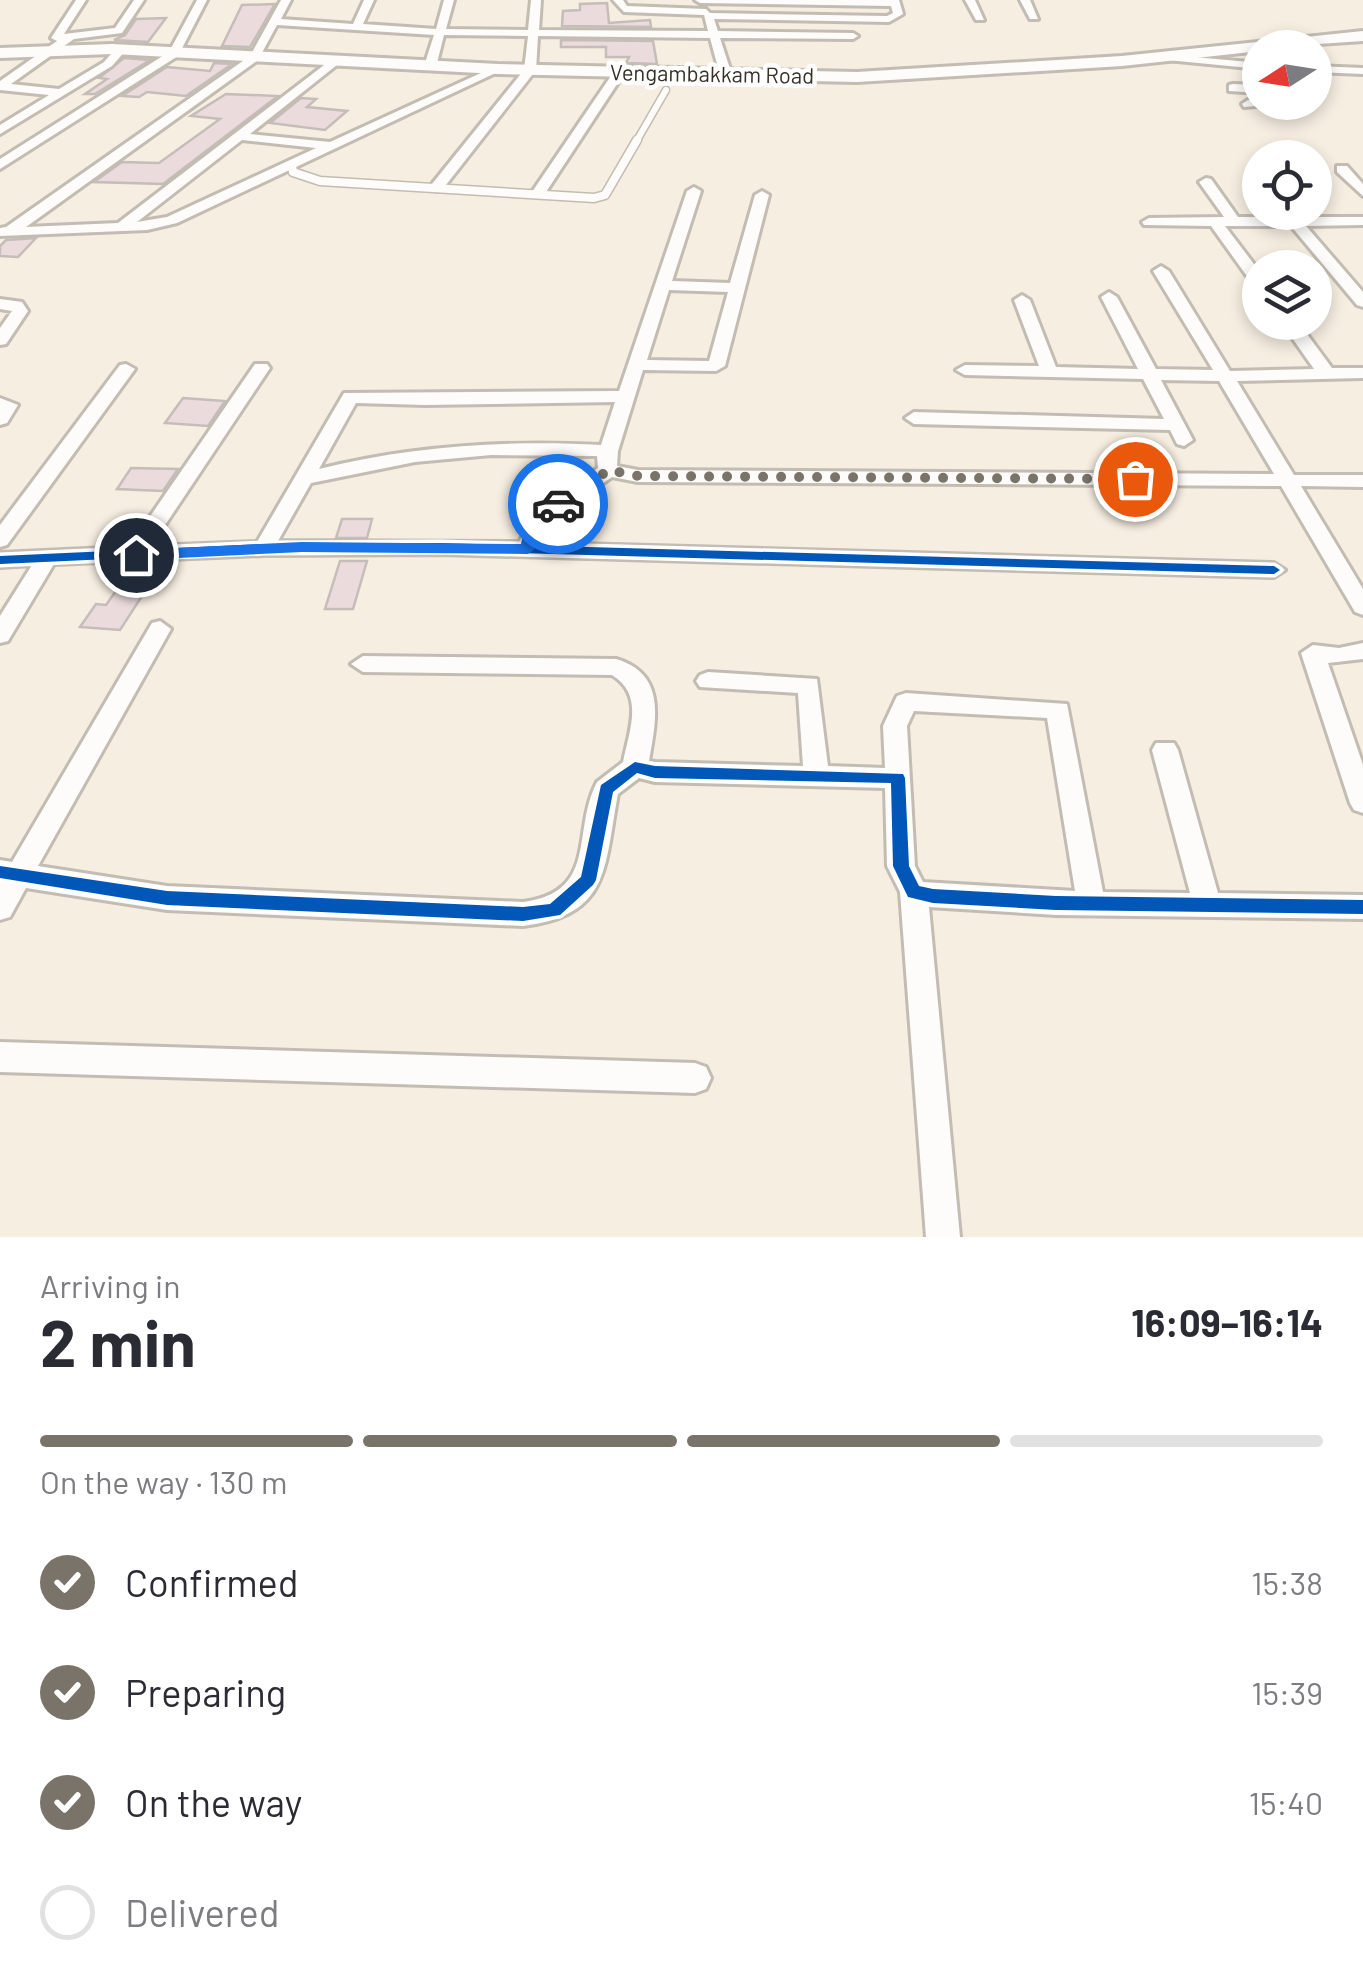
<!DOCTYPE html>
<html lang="en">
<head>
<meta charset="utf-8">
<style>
	:root { --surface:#fff; --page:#f2f2f3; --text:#2b2b33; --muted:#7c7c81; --line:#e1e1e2; --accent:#797369 }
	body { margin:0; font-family:Barlow,sans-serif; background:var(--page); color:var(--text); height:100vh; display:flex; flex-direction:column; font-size:38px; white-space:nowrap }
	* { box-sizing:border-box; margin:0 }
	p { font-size:32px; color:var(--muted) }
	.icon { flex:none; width:55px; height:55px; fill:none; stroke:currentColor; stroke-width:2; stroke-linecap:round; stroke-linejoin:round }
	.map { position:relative; height:1237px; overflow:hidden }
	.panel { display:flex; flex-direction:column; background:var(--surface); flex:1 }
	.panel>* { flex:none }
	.needle { width:65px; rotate:258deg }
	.controls { position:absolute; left:1242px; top:30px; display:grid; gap:20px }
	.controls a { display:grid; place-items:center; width:90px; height:90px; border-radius:50%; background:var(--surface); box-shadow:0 5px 15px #0003; font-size:50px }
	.pin { position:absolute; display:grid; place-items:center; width:85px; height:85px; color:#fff; margin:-42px; border:5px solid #fff; border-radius:50%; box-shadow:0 2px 10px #0007 }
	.courier { position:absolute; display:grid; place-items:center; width:100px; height:100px; margin:-50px; border:8px solid #1a73e8; border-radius:50%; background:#fff; color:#222; box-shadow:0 2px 12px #0007 }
	.summary em { font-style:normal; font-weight:700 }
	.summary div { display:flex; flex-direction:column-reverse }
	.summary { display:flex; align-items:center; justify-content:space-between; height:170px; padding:0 40px }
	h1 { font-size:65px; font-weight:700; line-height:75px }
	.bar { display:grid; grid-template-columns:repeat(4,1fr); gap:15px 10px; align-content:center; height:120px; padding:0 40px }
	.bar i { height:12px; border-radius:8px; background:var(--line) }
	.bar .on { background:var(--accent) }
	.bar p { grid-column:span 4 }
	ol { padding:0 40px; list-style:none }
	li { display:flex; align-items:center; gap:30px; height:110px }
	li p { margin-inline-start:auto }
	li .icon { padding:10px; border-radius:50%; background:var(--accent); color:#fff; stroke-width:4 }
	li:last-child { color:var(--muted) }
	li i { width:55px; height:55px; border:5px solid var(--line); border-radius:50% }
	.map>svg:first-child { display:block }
	.building { fill:#ecdbdd; stroke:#c5bdb9; stroke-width:2.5 }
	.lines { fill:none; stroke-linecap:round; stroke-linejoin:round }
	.lane-far1-casing { stroke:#c3bcb2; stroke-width:9 }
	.lane-casing { stroke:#c3bcb2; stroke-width:11 }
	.street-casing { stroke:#c3bcb2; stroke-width:6 }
	.secondary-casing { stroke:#c3bcb2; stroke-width:6 }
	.lane-far1 { stroke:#fefcfa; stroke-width:6 }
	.lane { stroke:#fefcfa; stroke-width:8 }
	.street { fill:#fefcfa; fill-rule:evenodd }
	.secondary { fill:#fefcfa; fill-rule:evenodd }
	.cycleway-casing { stroke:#fff; stroke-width:7 }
	.cycleway { fill:#0057b8; fill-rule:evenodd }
	.route { fill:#1a73e8 }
	.done { stroke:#797369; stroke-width:10; stroke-dasharray:0 18 }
	.labels { text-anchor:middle; stroke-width:9; stroke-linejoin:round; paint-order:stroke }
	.far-street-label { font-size:22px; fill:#363128; stroke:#fff }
</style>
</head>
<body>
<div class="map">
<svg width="1363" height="1237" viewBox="0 0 1363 1237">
	<rect width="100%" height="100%" fill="#f6eee1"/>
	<path class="building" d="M 607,3 L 609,23 L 650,20 L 651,27 L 562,26 L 563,11 L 580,10 L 580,4 Z
		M 275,4 L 250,47 L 222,46 L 242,5 Z
		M 166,18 L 148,42 L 114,40 L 125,35 L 136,19 Z
		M 561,40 L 653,41 L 657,64 L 626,63 L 629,57 L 606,57 L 606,47 L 561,47 Z
		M 124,58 L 150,60 L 95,94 L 85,94 L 107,79 L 99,78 Z
		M 214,63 L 232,64 L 186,96 L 147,92 L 139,97 L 122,96 L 167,67 L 210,71 Z
		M 226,94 L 278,96 L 163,184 L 94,182 L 122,162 L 159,163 L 220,119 L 191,116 Z
		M 301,98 L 316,99 L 307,107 L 347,111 L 325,130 L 270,123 Z
		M 36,238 L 18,257 L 0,256 L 0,246 L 6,240 Z
		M 183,398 L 225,401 L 208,426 L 165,423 Z
		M 131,468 L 178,469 L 163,491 L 117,489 Z
		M 342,519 L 372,519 L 367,538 L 336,538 Z
		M 340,561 L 367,561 L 353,609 L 325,609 Z
		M 128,574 L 155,576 L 120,630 L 80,627 L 96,604 L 106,605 Z"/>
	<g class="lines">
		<g class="lane-far1-casing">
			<path id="lane-far1" d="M 636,142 L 666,90"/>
		</g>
		<g class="lane-casing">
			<path id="lane" d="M 292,166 L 293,172 L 320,181 L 594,198 L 605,195 L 637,140"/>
		</g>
		<g class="street-casing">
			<path id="street" d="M 76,0 L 86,0 L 64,34 L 115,28 L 134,0 L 144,0 L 122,33 L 74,39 L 11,84 L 59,89 L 104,62 L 117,47 L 127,49 L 112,66 L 0,134 L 0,125 L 49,95 L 0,90 L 0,81 L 57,41 L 51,38 Z
				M 197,0 L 207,0 L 178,56 L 0,169 L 0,159 L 169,52 Z
				M 281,0 L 291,0 L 281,19 L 353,24 L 364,0 L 374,0 L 363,24 L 436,29 L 444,0 L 454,0 L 446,29 L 528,30 L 531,0 L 541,0 L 539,30 L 708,31 L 704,15 L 624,12 L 613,0 L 623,0 L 627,6 L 706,9 L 710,13 L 887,16 L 893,13 L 891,6 L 700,3 L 695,0 L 899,0 L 903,14 L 889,22 L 714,19 L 718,31 L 853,33 L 858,36 L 853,39 L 720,38 L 732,75 L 726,78 L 720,75 L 710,38 L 538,36 L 536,70 L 442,190 L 437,191 L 430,187 L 432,184 L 524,70 L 528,36 L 444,35 L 437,63 L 431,66 L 425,63 L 434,35 L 277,25 L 258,60 L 26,227 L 118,223 L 332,59 L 342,61 L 250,134 L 330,142 L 494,67 L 504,69 L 177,223 L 147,230 L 0,236 L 0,228 L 6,227 L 250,56 ZM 242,140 L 316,148 L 167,217 L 137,222 Z
				M 965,0 L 975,0 L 984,20 L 976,20 Z
				M 1020,0 L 1030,0 L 1038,19 L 1030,19 Z
				M 1161,54 L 1260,63 L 1260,69 L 1157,59 Z
				M 1315,66 L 1363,68 L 1363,74 L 1315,72 Z
				M 615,70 L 625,72 L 544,195 L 534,195 L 532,192 Z
				M 1233,84 L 1260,85 L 1260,93 L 1229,91 L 1229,85 Z
				M 1248,100 L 1300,102 L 1244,107 L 1242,104 Z
				M 1337,166 L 1347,166 L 1363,184 L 1363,196 L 1337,172 Z
				M 1206,178 L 1211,179 L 1238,217 L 1363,217 L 1363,225 L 1306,226 L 1363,292 L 1363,307 L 1357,305 L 1291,226 L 1225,226 L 1260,272 L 1260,288 L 1254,286 L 1211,226 L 1144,225 L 1142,222 L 1149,218 L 1224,217 L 1199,182 Z
				M 694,187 L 701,191 L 672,281 L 730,283 L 755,195 L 762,191 L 769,195 L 725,366 L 716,371 L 643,370 L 618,451 L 617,466 L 638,470 L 1274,474 L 1219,381 L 1161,380 L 1193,440 L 1184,446 L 1177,444 L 1170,430 L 914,424 L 905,418 L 914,412 L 1164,419 L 1143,379 L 965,375 L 956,370 L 965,365 L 1039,366 L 1014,300 L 1022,295 L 1030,300 L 1056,367 L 1138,369 L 1101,297 L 1109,292 L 1117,297 L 1156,369 L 1213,370 L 1153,271 L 1161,266 L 1169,271 L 1230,371 L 1314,369 L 1281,322 L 1298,322 L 1332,368 L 1363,368 L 1363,378 L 1237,381 L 1294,475 L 1363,475 L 1363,487 L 1301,486 L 1363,589 L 1363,615 L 1355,612 L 1281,486 L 638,482 L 612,477 L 555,516 L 539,543 L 1274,563 L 1285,570 L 1274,577 L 441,554 L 264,555 L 54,564 L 8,641 L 0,643 L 0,616 L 32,565 L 0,567 L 0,553 L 129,547 L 255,364 L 267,364 L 270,368 L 151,546 L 257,542 L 344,393 L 619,391 L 687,191 ZM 669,290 L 728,292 L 709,361 L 647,360 ZM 615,402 L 601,445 C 505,440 411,446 319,469 L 356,403 L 425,405 ZM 491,455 L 597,456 L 598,468 L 540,507 L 519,542 L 278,541 L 311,483 L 415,462 Z
				M 0,299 L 22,302 L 28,311 L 6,344 L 0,345 L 0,328 L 12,311 L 0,309 Z
				M 126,364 L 135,369 L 7,545 L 0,547 L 0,525 L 120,365 Z
				M 0,398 L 18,405 L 7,423 L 0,425 Z
				M 160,621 L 171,629 L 38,866 L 167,886 L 523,902 C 599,892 571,832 597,782 L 623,762 C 629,731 645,695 612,675 L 363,672 L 351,664 L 363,656 L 616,659 C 667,674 656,720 649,761 L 655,762 L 803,766 L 798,693 L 700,687 L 696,681 L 700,675 L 708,672 L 817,679 L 828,766 L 885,768 L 883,726 L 897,696 L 906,693 L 1067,704 L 1103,892 L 1190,893 L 1152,750 L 1156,743 L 1174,743 L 1178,750 L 1218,893 L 1363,895 L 1363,919 L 1056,915 L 929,907 L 960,1237 L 926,1237 L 900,892 L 887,866 L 885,788 L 655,782 L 639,778 L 618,794 C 604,867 611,915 523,926 L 167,910 L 26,888 L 10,917 L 0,920 L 0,860 L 12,862 L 152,623 ZM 914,711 L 1047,718 L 1075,891 L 923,882 L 915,866 L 907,726 Z
				M 1363,643 L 1363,659 L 1328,663 L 1363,765 L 1363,813 L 1354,810 L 1350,803 L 1301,653 L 1313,645 L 1339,648 Z
				M 0,1042 L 695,1063 L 706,1067 L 711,1078 L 706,1089 L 695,1093 L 0,1072 Z"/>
		</g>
		<g class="secondary-casing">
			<path id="secondary" d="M 1363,31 L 1363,41 L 1260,48 L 1260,51 L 1122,66 L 857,82 L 498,74 L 112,54 L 0,58 L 0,48 L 112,44 L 498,64 L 857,72 L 1122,56 Z"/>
		</g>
		<use href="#lane-far1" class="lane-far1"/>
		<use href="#lane" class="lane"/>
		<use href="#street" class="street"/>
		<use href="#secondary" class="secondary"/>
		<g class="cycleway-casing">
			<path id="cycleway" d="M 441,543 L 1274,566 L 1280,570 L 1274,574 L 441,551 L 264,552 L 0,564 L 0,556 L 264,544 Z
				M 635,762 L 655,766 L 903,774 L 905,778 L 909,866 L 919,886 L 933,889 L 1056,896 L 1363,900 L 1363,914 L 1056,910 L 933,903 L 908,897 L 893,866 L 891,783 L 655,778 L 637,773 L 613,792 L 596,880 L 593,885 L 560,915 L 523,921 L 167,905 L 0,878 L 0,866 L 167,891 L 523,907 L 550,904 L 581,877 L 601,785 Z"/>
		</g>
		<use href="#cycleway" class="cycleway"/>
	</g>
	<path class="route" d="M 558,500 L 565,504 C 548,521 540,524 535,549 L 528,554 L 302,552 L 136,560 L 128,555 L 136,550 L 302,542 L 521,544 C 525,521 536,509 558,500 Z"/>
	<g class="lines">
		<path class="done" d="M 558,504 L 609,470 L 638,476 L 1135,479"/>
	</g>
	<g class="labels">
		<g class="far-street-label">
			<text transform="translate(712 74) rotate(1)" y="8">Vengambakkam Road</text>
		</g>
	</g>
</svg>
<div class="controls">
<a><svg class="needle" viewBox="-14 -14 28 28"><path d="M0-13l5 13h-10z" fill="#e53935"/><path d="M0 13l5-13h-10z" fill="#7c7c81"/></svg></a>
<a><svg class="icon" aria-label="locate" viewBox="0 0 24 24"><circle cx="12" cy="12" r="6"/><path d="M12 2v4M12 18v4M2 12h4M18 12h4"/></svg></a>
<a><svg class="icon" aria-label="layers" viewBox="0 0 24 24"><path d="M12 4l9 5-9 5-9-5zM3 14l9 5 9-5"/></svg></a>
</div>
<div class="pin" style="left:1135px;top:479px;background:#ea580c"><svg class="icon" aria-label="bag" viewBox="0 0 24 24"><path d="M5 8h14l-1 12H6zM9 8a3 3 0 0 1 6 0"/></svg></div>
<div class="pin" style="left:136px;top:555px;background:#1f2937"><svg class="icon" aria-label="home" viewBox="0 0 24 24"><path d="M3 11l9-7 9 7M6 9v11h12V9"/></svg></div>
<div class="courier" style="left:558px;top:504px"><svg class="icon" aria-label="car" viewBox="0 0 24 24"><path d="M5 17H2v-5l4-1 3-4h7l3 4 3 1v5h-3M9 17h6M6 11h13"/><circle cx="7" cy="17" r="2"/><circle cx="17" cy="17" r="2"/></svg></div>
</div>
<section class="panel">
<div class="summary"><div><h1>2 min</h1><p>Arriving in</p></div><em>16:09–16:14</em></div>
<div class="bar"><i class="on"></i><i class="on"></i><i class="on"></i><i></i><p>On the way · 130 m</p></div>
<ol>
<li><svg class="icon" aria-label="check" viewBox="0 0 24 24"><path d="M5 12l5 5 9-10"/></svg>Confirmed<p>15:38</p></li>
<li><svg class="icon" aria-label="check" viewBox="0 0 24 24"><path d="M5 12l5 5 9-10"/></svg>Preparing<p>15:39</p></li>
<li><svg class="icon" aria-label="check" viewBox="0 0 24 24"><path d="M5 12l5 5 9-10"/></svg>On the way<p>15:40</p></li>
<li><i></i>Delivered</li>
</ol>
</section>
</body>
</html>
